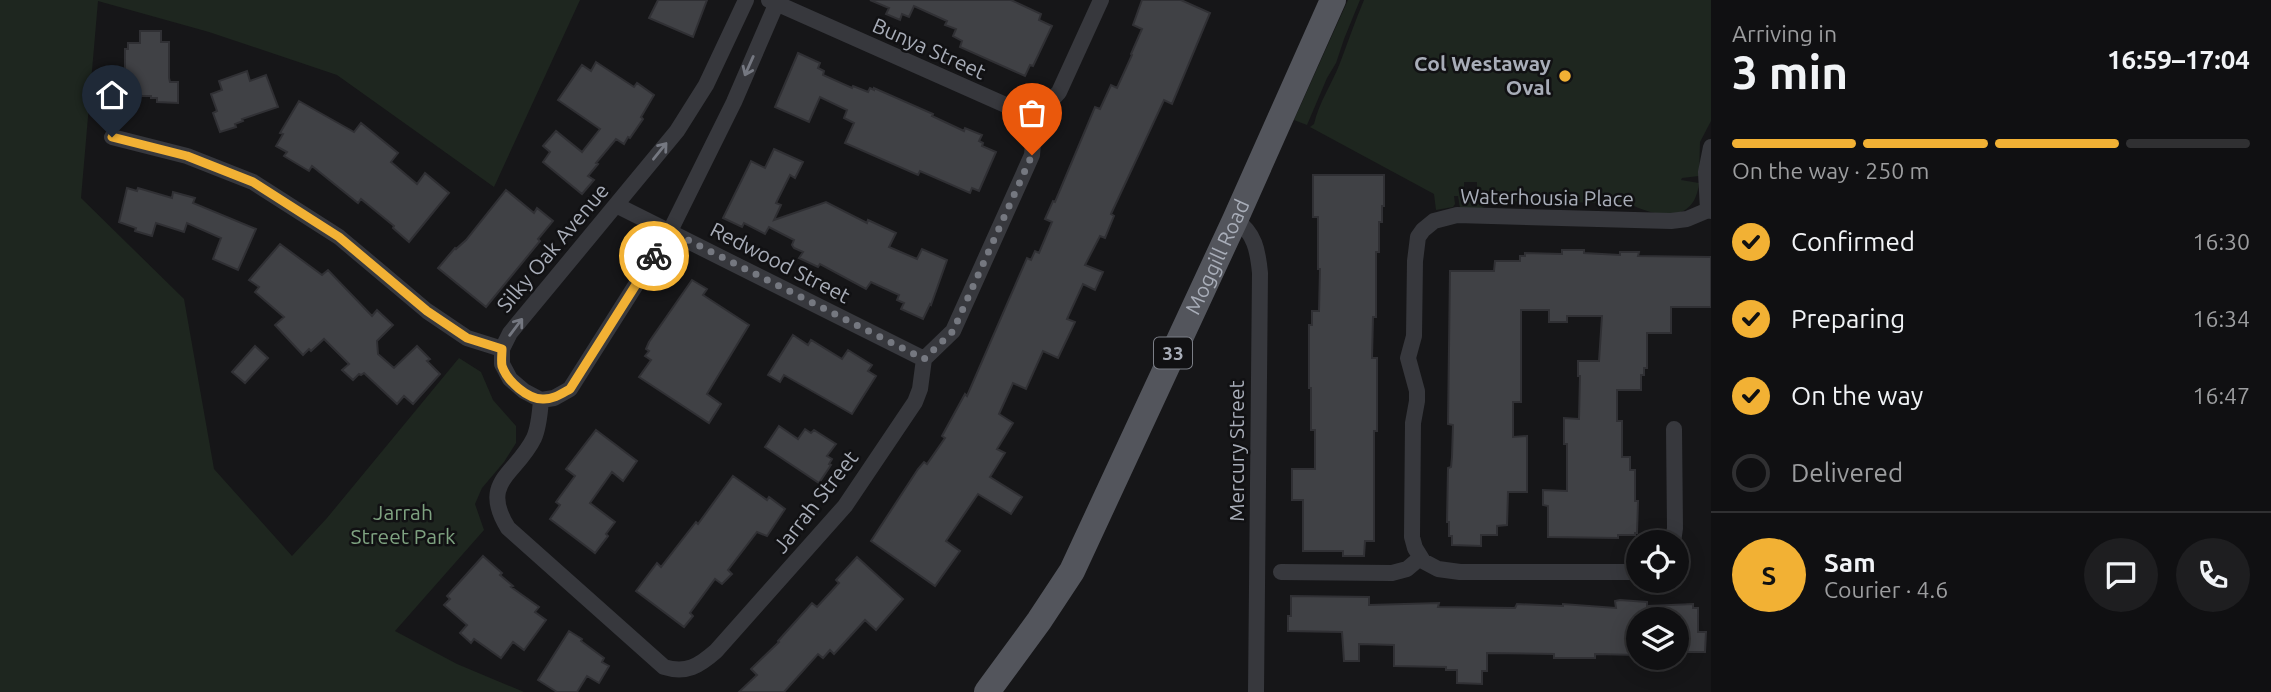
<!DOCTYPE html>
<html lang="en">
<head>
<meta charset="utf-8">
<style>
	:root { --surface:#101012; --page:#1e1e20; --text:#f1f3f6; --muted:#9c9d9f; --line:#303032; --accent:#f2b134 }
	body { margin:0; font-family:Ubuntu,sans-serif; background:var(--page); color:var(--text); height:100vh; display:flex; flex-direction:column; font-size:26px; white-space:nowrap }
	* { box-sizing:border-box; margin:0 }
	p { font-size:23px; color:var(--muted) }
	.icon { flex:none; width:38px; height:38px; fill:none; stroke:currentColor; stroke-width:2; stroke-linecap:round; stroke-linejoin:round }
	.map { position:relative; flex:1; overflow:hidden }
	.details { display:flex; flex-direction:column; background:var(--surface); width:560px }
	.details>* { flex:none }
	.tools { position:absolute; left:1626px; top:530px; display:grid; gap:14px }
	.tools a { display:grid; place-items:center; width:63px; height:63px; border-radius:50%; background:var(--surface); box-shadow:0 4px 18px #0003,0 0 0 2px var(--line); font-size:35px }
	.pin { position:absolute; display:grid; place-items:center; width:60px; height:60px; color:#fff; margin:-72px -30px; border-radius:50% 50% 50% 0; rotate:-45deg; box-shadow:0 0 7px #0007 }
	.pin .icon { rotate:45deg }
	.courier { position:absolute; display:grid; place-items:center; width:70px; height:70px; margin:-35px; border:5px solid #f2b134; border-radius:50%; background:#fff; color:#222; box-shadow:0 2px 9px #0007 }
	.summary em { font-style:normal; font-weight:700 }
	.summary div { display:flex; flex-direction:column-reverse }
	.summary { display:flex; align-items:center; justify-content:space-between; height:119px; padding:0 21px }
	h1 { font-size:46px; font-weight:700; line-height:52px }
	.bar { display:grid; grid-template-columns:repeat(4,1fr); gap:10px 7px; align-content:center; height:84px; padding:0 21px }
	.bar i { height:9px; border-radius:5px; background:var(--line) }
	.bar .current { background:var(--accent) }
	.bar p { grid-column:span 4 }
	.line { display:flex; align-items:center; gap:18px; padding:0 21px; border-top:2px solid var(--line) }
	.line div { flex:1 }
	.round { display:grid; place-items:center; flex:none; width:74px; height:74px; border-radius:37px; background:var(--page) }
	ol { padding:0 21px; list-style:none }
	li { display:flex; align-items:center; gap:21px; height:77px }
	li p { margin-inline-start:auto }
	li .icon { padding:7px; border-radius:50%; background:var(--accent); color:#111; stroke-width:4 }
	li:last-child { color:var(--muted) }
	li i { width:38px; height:38px; border:4px solid var(--line); border-radius:50% }
	main { display:flex; flex:1; min-height:0 }
	.map>svg:first-child { display:block }
	.green { fill:#1e261f; fill-rule:evenodd }
	.building { fill:#404145; stroke:#303034; stroke-width:2 }
	.lines { fill:none; stroke-linecap:round; stroke-linejoin:round }
	.minor { stroke:#37383d; stroke-width:16 }
	.primary { stroke:#53555c; stroke-width:26 }
	.oneway { stroke:#757881 }
	.done { stroke:#757880; stroke-width:7; stroke-dasharray:0 12.6 }
	.route { stroke:#f2b134; stroke-width:9 }
	.poi-dot { fill:#f2b134; stroke:#111113; stroke-width:2.5 }
	.labels { text-anchor:middle; stroke-width:5; stroke-linejoin:round; paint-order:stroke }
	.shield { fill:#111113; stroke:#7b7e86; stroke-width:2 }
	.shield-label { font-size:19px; font-weight:bold; fill:#a8adb8 }
	.street-label { font-size:21px; fill:#a8adb8; stroke:#111113 }
	.poi-label { font-size:21px; font-weight:bold; fill:#a8adb8; stroke:#111113; text-anchor:end }
	.park-label { font-size:21px; fill:#7fa381; stroke:#111113 }
</style>
</head>
<body>
<main>
<div class="map">
<svg width="1711" height="692" viewBox="0 0 1711 692">
	<rect width="100%" height="100%" fill="#161618"/>
	<path class="green" d="M 0,0 L 580,0 L 494,187 L 337,75 L 209,32 L 98,1 L 81,198 L 184,299 L 214,469 L 292,556 L 327,518 L 459,358 L 481,372 L 493,400 L 516,426 L 516,443 L 504,462 L 482,488 L 475,504 L 484,530 L 395,631 L 457,664 L 524,692 L 0,692 Z
		M 1348,0 L 1360,0 L 1344,39 L 1336,63 L 1327,78 L 1307,125 L 1294,120 Z
		M 1364,0 L 1711,0 L 1711,121 L 1700,142 L 1699,176 L 1682,178 L 1681,180 L 1699,183 C 1695,223 1659,218 1632,205 C 1626,202 1616,203 1610,203 L 1495,201 L 1482,208 L 1460,208 L 1458,196 L 1454,196 L 1455,204 L 1453,207 L 1436,210 L 1434,194 L 1310,127 L 1314,124 C 1319,102 1332,84 1340,63 C 1348,42 1355,21 1364,0 ZM 1464,182 L 1477,182 L 1477,196 L 1464,196 Z"/>
	<path class="building" d="M 658,0 L 707,0 L 693,37 L 649,18 Z
		M 870,0 L 1011,0 L 1041,14 L 1039,20 L 1052,26 L 1033,66 L 1030,65 L 1025,76 L 960,47 L 962,41 L 953,36 L 956,29 L 945,25 L 947,21 L 914,6 L 909,17 L 902,14 L 900,20 L 886,14 L 889,8 Z
		M 1142,0 L 1181,0 L 1210,13 L 1172,104 L 1164,100 L 1111,214 L 1114,216 L 1105,238 L 1100,236 L 1085,265 L 1103,272 L 1095,290 L 1083,284 L 1067,319 L 1075,322 L 1058,358 L 1043,351 L 1026,389 L 1013,383 L 999,414 L 1013,423 L 997,449 L 1005,453 L 990,477 L 1022,497 L 1011,514 L 978,494 L 946,541 L 960,551 L 935,586 L 871,541 L 918,469 L 924,462 L 927,464 L 945,438 L 942,436 L 965,394 L 967,396 L 1027,258 L 1031,260 L 1035,251 L 1039,253 L 1052,222 L 1045,219 L 1053,201 L 1055,202 L 1095,107 L 1100,109 L 1111,85 L 1117,88 L 1132,55 L 1131,54 L 1142,29 L 1133,25 Z
		M 140,31 L 161,31 L 161,42 L 169,42 L 169,78 L 170,82 L 178,82 L 178,103 L 157,102 L 157,98 L 151,98 L 151,96 L 117,96 L 117,99 L 100,99 L 100,73 L 125,73 L 125,49 L 128,49 L 128,43 L 140,43 Z
		M 798,53 L 820,63 L 818,68 L 824,71 L 823,75 L 852,88 L 853,86 L 868,92 L 870,88 L 874,90 L 874,88 L 933,114 L 932,116 L 964,131 L 965,128 L 982,135 L 979,141 L 983,143 L 982,146 L 996,152 L 979,191 L 972,188 L 970,193 L 920,171 L 918,175 L 845,143 L 854,123 L 844,118 L 847,110 L 820,97 L 809,122 L 775,107 Z
		M 596,62 L 634,87 L 637,83 L 654,95 L 641,117 L 643,119 L 630,138 L 628,137 L 624,144 L 616,139 L 596,163 L 598,164 L 588,176 L 594,180 L 582,194 L 543,162 L 550,152 L 543,146 L 556,131 L 582,152 L 600,129 L 558,100 L 582,65 L 591,71 Z
		M 247,71 L 250,81 L 266,75 L 278,107 L 242,119 L 243,121 L 235,124 L 236,127 L 220,132 L 213,113 L 217,111 L 211,94 L 222,90 L 219,81 Z
		M 299,101 L 354,132 L 361,123 L 398,153 L 391,162 L 417,184 L 425,173 L 449,193 L 409,242 L 393,228 L 394,226 L 361,199 L 358,203 L 312,166 L 309,171 L 284,156 L 287,152 L 276,146 L 283,134 L 280,133 Z
		M 774,149 L 803,162 L 795,178 L 790,175 L 776,203 L 781,205 L 774,220 L 826,202 L 867,223 L 868,220 L 896,233 L 889,247 L 917,259 L 922,249 L 947,260 L 931,305 L 930,304 L 923,319 L 901,309 L 904,303 L 897,300 L 899,295 L 871,282 L 866,289 L 820,264 L 818,267 L 799,258 L 803,252 L 794,248 L 792,245 L 794,240 L 769,227 L 765,234 L 744,223 L 742,227 L 723,218 L 751,161 L 765,168 Z
		M 1313,175 L 1384,175 L 1384,206 L 1382,206 L 1382,222 L 1379,222 L 1379,252 L 1376,252 L 1376,317 L 1373,317 L 1372,358 L 1377,358 L 1377,431 L 1374,431 L 1374,541 L 1365,541 L 1364,556 L 1343,556 L 1343,551 L 1303,551 L 1303,500 L 1292,500 L 1292,469 L 1315,469 L 1315,430 L 1311,430 L 1311,388 L 1309,388 L 1309,325 L 1312,325 L 1312,311 L 1319,311 L 1320,269 L 1318,269 L 1318,217 L 1313,217 Z
		M 127,188 L 137,191 L 138,188 L 172,198 L 173,192 L 195,198 L 193,203 L 256,229 L 238,270 L 213,259 L 221,238 L 187,223 L 184,232 L 156,223 L 152,236 L 135,231 L 136,228 L 119,222 Z
		M 506,190 L 534,213 L 537,208 L 553,221 L 538,239 L 540,241 L 486,307 L 438,268 L 455,248 L 456,249 L 466,240 Z
		M 280,244 L 322,275 L 328,270 L 372,316 L 377,310 L 393,325 L 377,341 L 378,354 L 394,368 L 417,346 L 430,359 L 427,361 L 440,374 L 413,404 L 404,396 L 397,404 L 364,373 L 361,375 L 359,374 L 353,380 L 342,370 L 349,364 L 324,339 L 311,351 L 309,349 L 303,355 L 275,325 L 284,317 L 255,292 L 259,287 L 249,280 Z
		M 1562,250 L 1584,250 L 1584,253 L 1620,255 L 1620,252 L 1639,252 L 1638,256 L 1711,257 L 1711,307 L 1671,307 L 1671,333 L 1647,333 L 1647,368 L 1644,368 L 1644,375 L 1641,375 L 1641,390 L 1617,390 L 1617,421 L 1622,421 L 1622,457 L 1630,457 L 1630,470 L 1635,470 L 1635,501 L 1638,501 L 1637,533 L 1635,533 L 1635,535 L 1618,535 L 1618,538 L 1548,537 L 1548,506 L 1543,505 L 1543,490 L 1567,491 L 1567,444 L 1564,444 L 1564,418 L 1579,419 L 1580,376 L 1578,376 L 1578,361 L 1599,361 L 1602,316 L 1567,316 L 1567,322 L 1549,322 L 1549,310 L 1521,310 L 1521,402 L 1513,402 L 1513,437 L 1527,436 L 1527,492 L 1508,492 L 1507,525 L 1497,526 L 1497,535 L 1481,535 L 1481,546 L 1452,545 L 1452,536 L 1449,536 L 1449,522 L 1447,522 L 1448,468 L 1451,467 L 1452,457 L 1453,425 L 1448,424 L 1450,271 L 1494,271 L 1495,261 L 1520,261 L 1520,256 L 1525,256 L 1525,253 L 1562,254 Z
		M 692,280 L 707,289 L 703,295 L 749,325 L 707,394 L 721,404 L 709,423 L 639,377 L 651,360 L 645,356 L 649,351 L 646,349 L 649,342 Z
		M 793,335 L 808,345 L 811,340 L 842,359 L 848,350 L 872,365 L 868,371 L 876,376 L 852,414 L 784,375 L 780,382 L 768,375 Z
		M 255,346 L 268,358 L 245,383 L 232,372 Z
		M 779,426 L 798,439 L 805,429 L 811,433 L 814,430 L 836,444 L 827,456 L 832,459 L 829,464 L 831,465 L 819,483 L 765,447 Z
		M 596,430 L 637,461 L 623,481 L 612,472 L 590,503 L 615,522 L 606,534 L 608,536 L 595,553 L 550,519 L 560,505 L 556,502 L 575,476 L 566,469 Z
		M 733,476 L 767,500 L 769,497 L 785,509 L 767,536 L 757,532 L 728,570 L 732,574 L 722,584 L 715,579 L 690,613 L 693,616 L 684,627 L 636,591 L 657,563 L 661,567 L 696,522 L 698,524 Z
		M 483,556 L 502,573 L 500,575 L 513,586 L 511,587 L 539,607 L 535,612 L 546,620 L 524,650 L 513,642 L 501,658 L 474,639 L 471,643 L 460,633 L 467,625 L 444,605 L 450,599 L 447,596 Z
		M 857,557 L 903,599 L 876,630 L 865,620 L 834,654 L 830,650 L 823,658 L 818,654 L 784,692 L 739,692 L 757,675 L 751,669 L 779,642 L 778,641 L 812,603 L 817,607 L 839,583 L 836,580 Z
		M 1291,596 L 1369,597 L 1369,605 L 1439,603 L 1438,607 L 1515,608 L 1517,604 L 1563,606 L 1563,604 L 1616,608 L 1615,601 L 1620,600 L 1647,602 L 1647,606 L 1693,604 L 1693,608 L 1698,608 L 1698,632 L 1706,632 L 1705,652 L 1676,652 L 1676,620 L 1638,620 L 1638,655 L 1595,654 L 1595,658 L 1554,658 L 1554,654 L 1487,653 L 1487,671 L 1482,671 L 1482,684 L 1457,683 L 1457,670 L 1446,670 L 1446,667 L 1394,666 L 1394,645 L 1359,644 L 1359,661 L 1344,661 L 1342,632 L 1288,631 L 1288,616 L 1291,616 Z
		M 569,631 L 582,639 L 581,641 L 604,658 L 602,662 L 609,666 L 599,683 L 587,676 L 577,692 L 557,692 L 538,680 Z"/>
	<g class="lines">
		<path class="minor" d="M 746,0 L 706,85 L 677,131 L 510,333 L 502,349 L 502,364 L 510,379 L 524,391 L 541,400 L 554,398 L 570,389 L 670,231 L 734,102 L 778,0
			M 769,0 L 1035,118
			M 112,137 L 187,156 L 253,182 L 339,237 L 427,311 L 467,338 L 502,349
			M 616,205 L 924,359
			M 1708,210 L 1706,172 L 1711,147
			M 1235,220 C 1255,232 1258,252 1260,273 L 1256,692
			M 541,400 C 540,412 539,427 534,438 C 516,475 479,481 508,528 L 664,667 C 686,674 699,666 716,651 L 845,506 L 915,402 L 920,389 L 924,359 L 953,331 L 1032,155 L 1035,118 L 1059,92 L 1101,0
			M 1673,542 L 1675,528 L 1674,429
			M 1281,572 L 1392,573 L 1407,569 L 1420,558
			M 1638,572 L 1460,572 L 1438,569 L 1423,561 L 1415,548 L 1412,537 L 1413,423 L 1417,401 L 1417,391 L 1408,358 L 1414,336 L 1415,261 L 1418,237 L 1423,230 L 1434,221 L 1457,215 L 1671,221 L 1687,219 L 1708,210 L 1711,211"/>
		<path class="primary" id="s1" d="M 987,692 L 1039,621 L 1072,571 L 1235,220 L 1333,0"/>
	</g>
	<defs><path id="oneway-shaft" d="M-6 0H5M1.5-3L5.5 0L1.5 3" fill="none" stroke-width="1.6" stroke-linecap="round" stroke-linejoin="round" transform="scale(1.75)"/></defs>
	<g class="oneway">
		<use href="#oneway-shaft" transform="translate(749 66) rotate(114)"/>
		<use href="#oneway-shaft" transform="translate(660 151) rotate(-51)"/>
		<use href="#oneway-shaft" transform="translate(516 327) rotate(-53)"/>
	</g>
	<g class="lines">
		<path class="done" d="M 654,256 L 670,231 L 924,359 L 953,331 L 1032,155"/>
		<path class="route" d="M 112,137 L 187,156 L 253,182 L 339,237 L 427,311 L 467,338 L 502,349 C 502,354 501,361 502,366 C 507,381 528,400 544,399 C 554,399 561,394 570,389 L 654,256"/>
	</g>
	<circle class="poi-dot" cx="1565" cy="76" r="7"/>
	<g class="labels">
		<rect class="shield" x="1154" y="337.5" width="38" height="31" rx="5"/>
		<g class="shield-label">
			<text x="1173" y="360">33</text>
		</g>
		<g class="street-label">
			<text transform="translate(929 49) rotate(24)" y="7">Bunya Street</text>
			<text transform="translate(1547 198) rotate(1)" y="7">Waterhousia Place</text>
			<text transform="translate(553 248) rotate(-50)" y="7">Silky Oak Avenue</text>
			<text dy="7" stroke="none"><textPath href="#s1" startOffset="494">Moggill Road</textPath></text>
			<text transform="translate(780 263) rotate(27)" y="7">Redwood Street</text>
			<text transform="translate(1237 451) rotate(-90)" y="7">Mercury Street</text>
			<text transform="translate(816 502) rotate(-52)" y="7">Jarrah Street</text>
		</g>
		<g class="poi-label">
			<text x="1551" y="71">Col Westaway<tspan x="1551" dy="24">Oval</tspan></text>
		</g>
		<g class="park-label">
			<text x="403" y="520">Jarrah<tspan x="403" dy="24">Street Park</tspan></text>
		</g>
	</g>
</svg>
<div class="tools">
<a><svg class="icon" aria-label="locate" viewBox="0 0 24 24"><circle cx="12" cy="12" r="6"/><path d="M12 2v4M12 18v4M2 12h4M18 12h4"/></svg></a>
<a><svg class="icon" aria-label="layers" viewBox="0 0 24 24"><path d="M12 4l9 5-9 5-9-5zM3 14l9 5 9-5"/></svg></a>
</div>
<div class="pin" style="left:1032px;top:155px;background:#ea580c"><svg class="icon" aria-label="bag" viewBox="0 0 24 24"><path d="M5 8h14l-1 12H6zM9 8a3 3 0 0 1 6 0"/></svg></div>
<div class="pin" style="left:112px;top:137px;background:#1f2937"><svg class="icon" aria-label="home" viewBox="0 0 24 24"><path d="M3 11l9-7 9 7M6 9v11h12V9"/></svg></div>
<div class="courier" style="left:654px;top:256px"><svg class="icon" aria-label="bike" viewBox="0 0 24 24"><circle cx="6" cy="16" r="4"/><circle cx="18" cy="16" r="4"/><path d="M6 16l4-8h5l3 8M10 8l3 8H6M13 5h3"/></svg></div>
</div>
<section class="details">
<div class="summary"><div><h1>3 min</h1><p>Arriving in</p></div><em>16:59–17:04</em></div>
<div class="bar"><i class="current"></i><i class="current"></i><i class="current"></i><i></i><p>On the way · 250 m</p></div>
<ol>
<li><svg class="icon" aria-label="check" viewBox="0 0 24 24"><path d="M5 12l5 5 9-10"/></svg>Confirmed<p>16:30</p></li>
<li><svg class="icon" aria-label="check" viewBox="0 0 24 24"><path d="M5 12l5 5 9-10"/></svg>Preparing<p>16:34</p></li>
<li><svg class="icon" aria-label="check" viewBox="0 0 24 24"><path d="M5 12l5 5 9-10"/></svg>On the way<p>16:47</p></li>
<li><i></i>Delivered</li>
</ol>
<div class="line" style="height:126px"><b class="round" style="background:var(--accent);color:#111">S</b><div><b>Sam</b><p>Courier · 4.6</p></div><a class="round"><svg class="icon" aria-label="chat" viewBox="0 0 24 24"><path d="M4 5h16v11H9l-5 4z"/></svg></a><a class="round"><svg class="icon" aria-label="phone" viewBox="0 0 24 24"><path d="M5 4h4l2 5-3 2q2 4 5 5l2-3 5 2v4C11 20 4 13 5 4z"/></svg></a></div>
</section>
</main>
</body>
</html>
